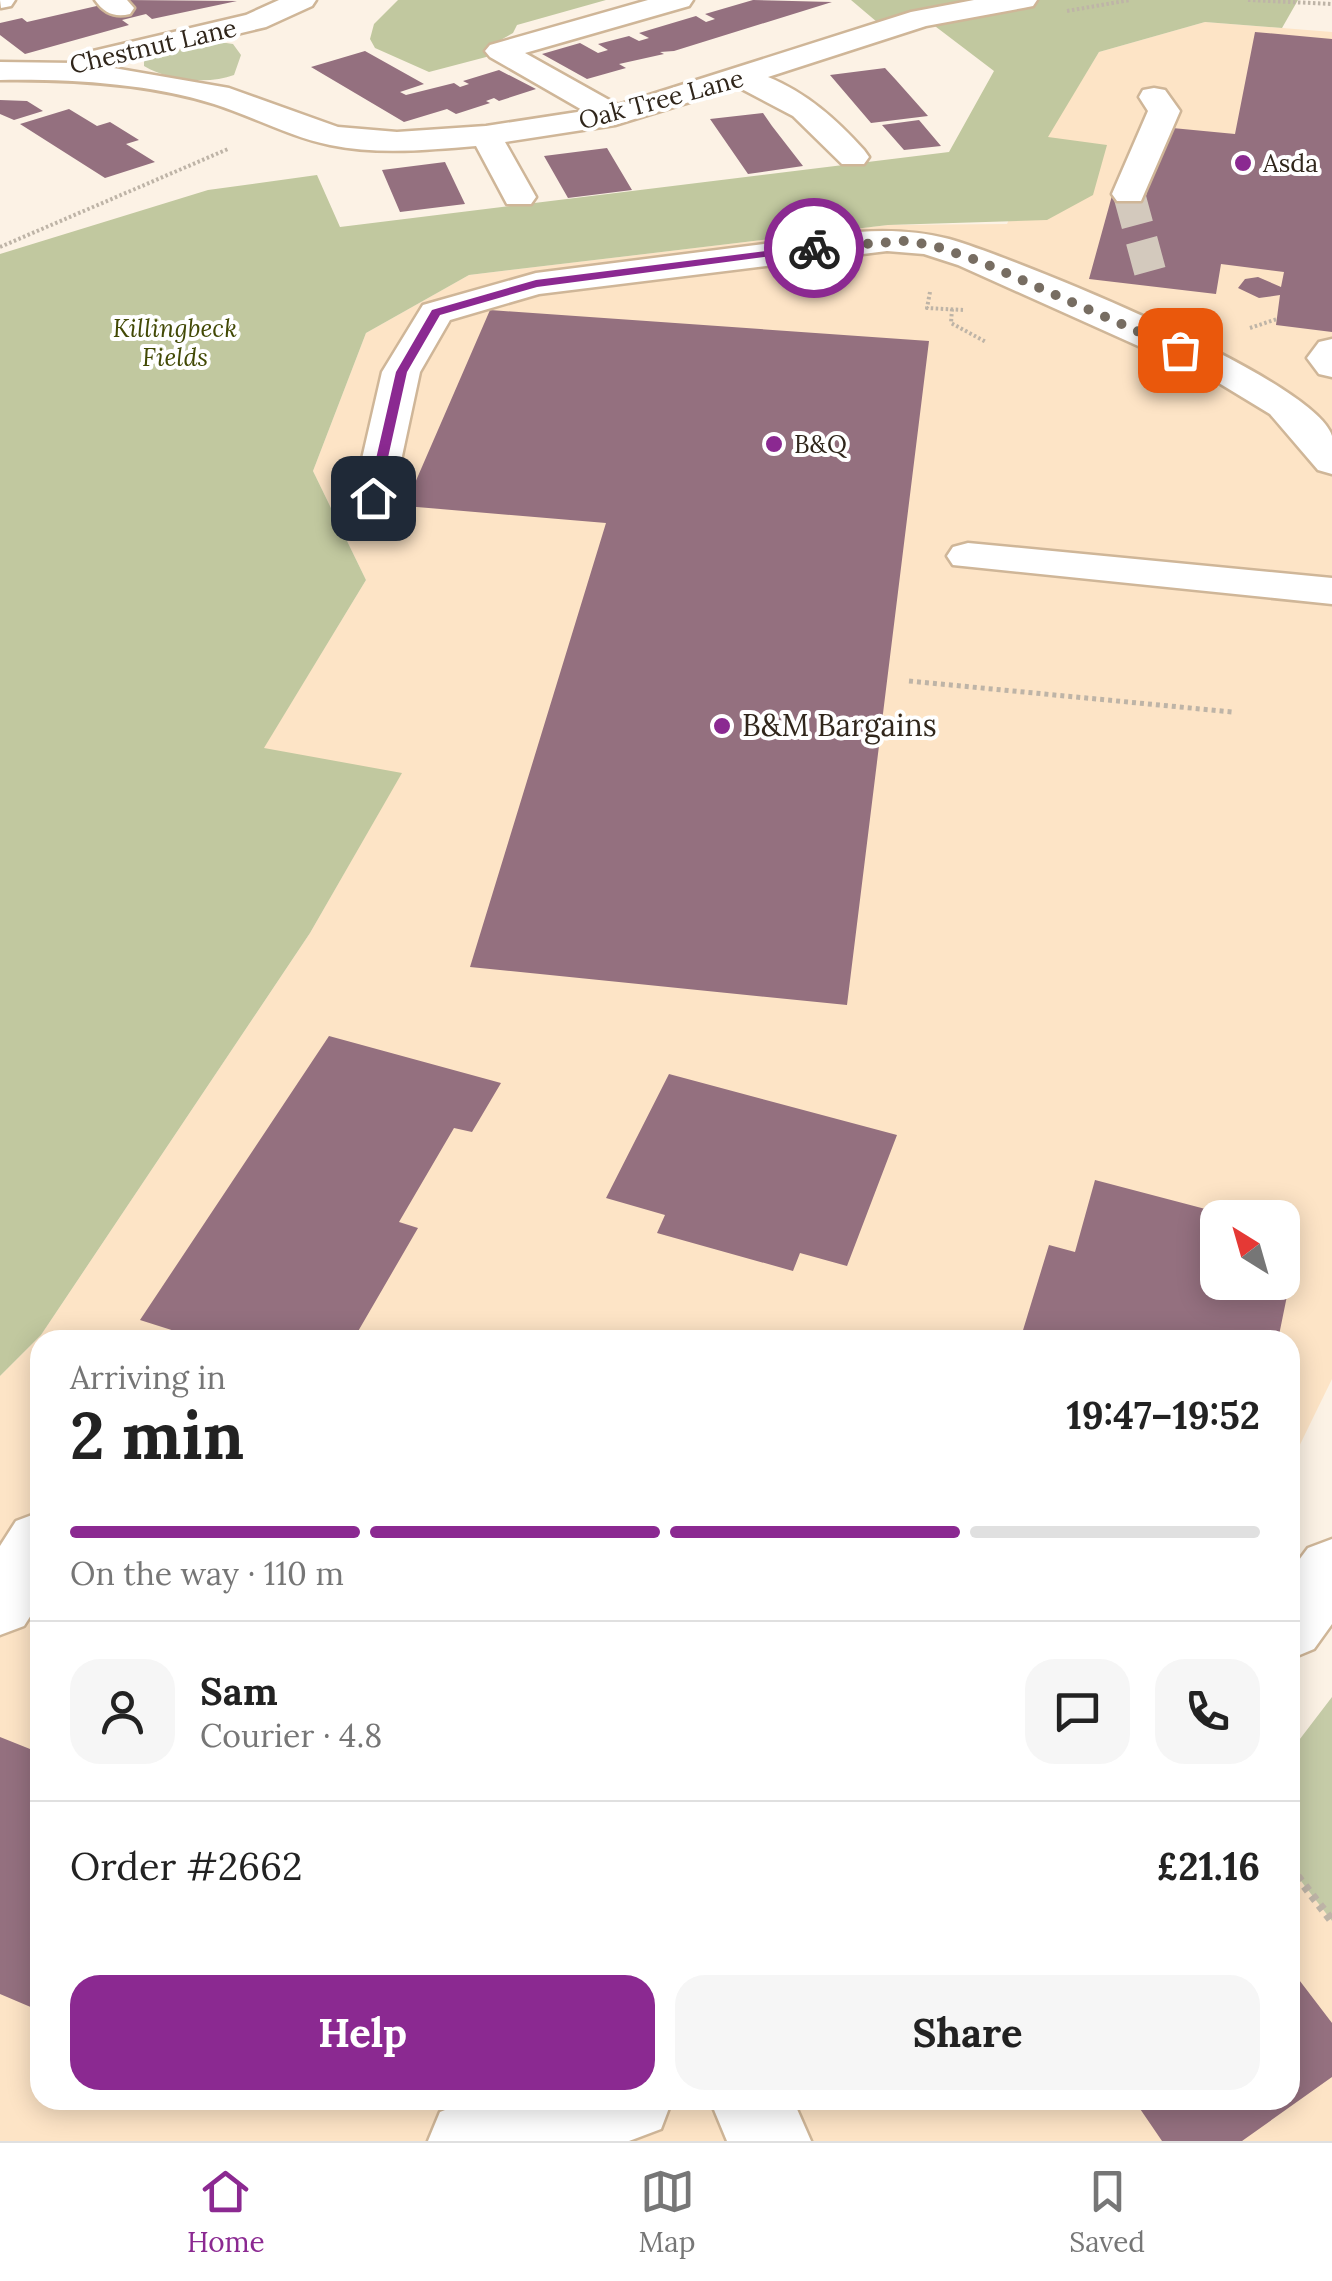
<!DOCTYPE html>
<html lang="en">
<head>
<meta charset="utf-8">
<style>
	:root { --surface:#fff; --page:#f6f6f6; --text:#222; --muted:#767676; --line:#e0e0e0; --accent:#8b2991 }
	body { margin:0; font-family:Lora,serif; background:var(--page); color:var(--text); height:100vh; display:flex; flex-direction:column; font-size:38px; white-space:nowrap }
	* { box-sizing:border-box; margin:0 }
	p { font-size:32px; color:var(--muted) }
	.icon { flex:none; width:55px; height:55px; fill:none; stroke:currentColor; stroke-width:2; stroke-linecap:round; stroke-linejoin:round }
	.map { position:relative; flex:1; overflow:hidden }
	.side { position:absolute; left:30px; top:1330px; width:1270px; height:780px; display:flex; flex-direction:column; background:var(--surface); border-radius:30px; box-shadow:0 5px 25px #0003 }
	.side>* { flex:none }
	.needle { width:65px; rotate:323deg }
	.buttons { position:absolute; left:1200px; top:1200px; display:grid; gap:20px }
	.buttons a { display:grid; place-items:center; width:100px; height:100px; border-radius:20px; background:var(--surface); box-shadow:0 5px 25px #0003; font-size:50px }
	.pin { position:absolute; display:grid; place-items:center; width:85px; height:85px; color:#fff; margin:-42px; border-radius:20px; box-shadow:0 5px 15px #0006 }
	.courier { position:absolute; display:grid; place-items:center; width:100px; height:100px; margin:-50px; border:8px solid #8b2991; border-radius:50%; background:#fff; color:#222; box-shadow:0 2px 12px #0007 }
	.overview em { font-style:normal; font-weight:800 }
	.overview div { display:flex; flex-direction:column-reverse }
	.overview { display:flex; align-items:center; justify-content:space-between; height:170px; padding:0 40px }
	h1 { font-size:65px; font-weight:800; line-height:75px }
	.bar { display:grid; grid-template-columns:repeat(4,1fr); gap:15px 10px; align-content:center; height:120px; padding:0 40px }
	.bar i { height:12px; border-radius:8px; background:var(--line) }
	.bar .on { background:var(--accent) }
	.bar p { grid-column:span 4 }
	.line { display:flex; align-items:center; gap:25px; padding:0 40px; border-top:2px solid var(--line) }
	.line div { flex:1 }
	.round { display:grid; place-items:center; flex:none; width:105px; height:105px; border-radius:30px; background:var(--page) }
	.action { display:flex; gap:20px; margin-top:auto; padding:20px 40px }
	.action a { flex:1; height:115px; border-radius:30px; background:var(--accent); color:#fff; font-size:40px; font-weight:800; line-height:115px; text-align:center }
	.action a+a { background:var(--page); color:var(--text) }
	.dock { display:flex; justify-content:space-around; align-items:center; height:140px; border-top:2px solid var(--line); background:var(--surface); font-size:28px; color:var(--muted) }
	.dock a { display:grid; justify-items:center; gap:5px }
	.dock .on { color:var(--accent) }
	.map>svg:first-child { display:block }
	.built { fill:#fde4c6; fill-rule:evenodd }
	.green { fill:#c5cba7 }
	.forest { fill:#c1c89f }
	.building { fill:#94707f }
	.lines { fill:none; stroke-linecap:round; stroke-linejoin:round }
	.minor-tunnel { stroke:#d3c9bd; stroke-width:32; stroke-dasharray:32 16; stroke-linecap:butt }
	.minor-casing { stroke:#cfb698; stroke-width:5 }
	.path-far2 { stroke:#beb4a7; stroke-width:4; stroke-dasharray:2.5 2.5; stroke-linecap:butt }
	.path-far1 { stroke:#beb4a7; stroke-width:5; stroke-dasharray:4 4; stroke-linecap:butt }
	.path { stroke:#beb4a7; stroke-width:9; stroke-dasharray:6 6; stroke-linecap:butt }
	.minor { fill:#fff; fill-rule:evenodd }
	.route { fill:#8b2991 }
	.done { stroke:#776d62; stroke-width:10; stroke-dasharray:0 18 }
	.poi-dot { fill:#8b2991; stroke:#fff; stroke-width:4 }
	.labels { text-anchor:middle; stroke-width:8; stroke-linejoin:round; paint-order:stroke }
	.far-street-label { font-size:25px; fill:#30261b; stroke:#fff }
	.far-poi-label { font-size:25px; fill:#30261b; stroke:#fff; text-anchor:start }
	.far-park-label { font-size:25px; font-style:italic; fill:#424905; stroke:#fff }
	.poi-label { font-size:30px; fill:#30261b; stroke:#fff; text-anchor:start }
</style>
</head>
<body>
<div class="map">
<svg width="1332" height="2141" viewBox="0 0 1332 2141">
	<rect width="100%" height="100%" fill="#fcf2e5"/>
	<path class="built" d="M 1205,22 L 1332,32 L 1332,1379 L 1290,1465 L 1290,1340 L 40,1340 L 40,2100 L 1290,2100 L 1290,1867 L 1332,1921 L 1332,2141 L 0,2141 L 0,1376 L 41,1335 L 310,933 L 401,774 L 263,749 L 366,580 L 313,471 L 366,333 L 469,275 L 888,225 L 1007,224 L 1047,137 L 1099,52 ZM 1218,1218 L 1282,1218 L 1282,1282 L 1218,1282 Z"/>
	<path class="green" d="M 213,41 L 233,44 L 241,55 L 234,75 C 208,85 167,80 144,66 L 144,57 Z
		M 1332,1697 L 1332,1921 L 1290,1867 L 1290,1752 Z"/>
	<path class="forest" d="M 398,0 L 606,0 L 517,25 L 513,33 L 490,46 L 490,56 L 429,72 L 375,48 L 370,39 L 374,24 Z
		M 851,0 L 1298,0 L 1282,28 L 1205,22 L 1099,52 L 1048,137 L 1107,145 L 1093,195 L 1047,220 L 888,225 L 469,275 L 366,333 L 313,471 L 366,580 L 264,748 L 402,773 L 310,933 L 41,1335 L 0,1376 L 0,254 L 208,190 L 317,175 L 340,227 L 949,152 L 994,71 L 923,17 L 877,22 Z"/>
	<path class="building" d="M 125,0 L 237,1 L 152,19 L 146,14 L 122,20 L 129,25 L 25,54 L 0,35 L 0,23 L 22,18 L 27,22 L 101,5 L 109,11 L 132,5 Z
		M 753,0 L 832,2 L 674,51 L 660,52 L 664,54 L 619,64 L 626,68 L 587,79 L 542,54 L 580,43 L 598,53 L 608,50 L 598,44 L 629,36 L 639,41 L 649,38 L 639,33 L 696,16 L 706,22 L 715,19 L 705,14 Z
		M 1255,32 L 1332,39 L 1332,332 L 1276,325 L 1280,295 L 1259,298 L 1238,288 L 1245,279 L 1258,277 L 1281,287 L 1284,272 L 1221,264 L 1216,294 L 1089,279 L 1113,192 L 1146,196 L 1162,127 L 1235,134 Z
		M 365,51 L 424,84 L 400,92 L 406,95 L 454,83 L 460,87 L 469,84 L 463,81 L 499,70 L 536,89 L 499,101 L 494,98 L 486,101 L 490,103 L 456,114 L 447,109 L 404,122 L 311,67 Z
		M 885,68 L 896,80 L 928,116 L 871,123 L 830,75 Z
		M 0,100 L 27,101 L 43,111 L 14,120 L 0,114 Z
		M 69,109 L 97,126 L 110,122 L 139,140 L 126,144 L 155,162 L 105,178 L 20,124 Z
		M 763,113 L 772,126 L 803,166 L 748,174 L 710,119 Z
		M 919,120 L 941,146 L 904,150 L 882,125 Z
		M 607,148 L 632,190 L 568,198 L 544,156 Z
		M 445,162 L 465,204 L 400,212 L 382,170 Z
		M 490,310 L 929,341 L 847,1005 L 470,967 L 606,523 L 405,506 Z
		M 329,1036 L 501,1083 L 472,1132 L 454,1128 L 399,1222 L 418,1228 L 353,1340 L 333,1334 L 330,1340 L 203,1340 L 140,1320 Z
		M 669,1074 L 897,1135 L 847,1266 L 800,1253 L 793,1271 L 657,1233 L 665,1215 L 606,1198 Z
		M 1095,1180 L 1232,1216 L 1218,1218 L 1218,1282 L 1264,1282 L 1288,1291 L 1278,1340 L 1020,1340 L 1049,1245 L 1075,1252 Z
		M 0,1737 L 40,1753 L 40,2011 L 0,1994 Z
		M 1290,1968 L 1332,2023 L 1332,2077 L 1242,2141 L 1162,2141 L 1134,2100 L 1290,2100 Z"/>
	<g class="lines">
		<path class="minor-tunnel" d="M 1129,194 L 1154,286"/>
		<g class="minor-casing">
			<path id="minor" d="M 0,0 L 15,0 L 11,6 L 1,8 Z
				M 95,0 L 127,0 L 134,8 L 130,14 C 115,18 104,13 95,0 Z
				M 279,0 L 316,0 L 312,6 L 266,27 L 102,66 L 229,88 L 338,127 L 397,132 L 486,126 L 584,111 L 490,57 L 485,51 L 490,45 L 648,0 L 693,0 L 689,6 L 525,53 L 618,105 L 911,12 L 974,0 L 1037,0 L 1033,6 L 1023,8 L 926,26 L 768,77 C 807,93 836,119 864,150 L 869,157 L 864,164 L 842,164 L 793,116 L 738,87 L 615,125 L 505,142 L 536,197 L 531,204 L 507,204 L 476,146 C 427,150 378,155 330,145 C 290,137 252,116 214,104 C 146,83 70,79 0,80 L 0,62 L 74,63 L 76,55 L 246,15 Z
				M 1154,88 L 1165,90 L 1180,111 L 1141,201 L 1117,201 L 1112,194 L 1148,111 L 1139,97 L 1143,90 Z
				M 858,232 C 889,230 918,231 949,239 C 1012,257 1315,379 1332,436 C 1332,446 1332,463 1332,474 L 1318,470 L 1270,414 L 1214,380 L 958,265 L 924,254 L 887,251 L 539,294 L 450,320 L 420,372 L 393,498 L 387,507 L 373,510 L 359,507 L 353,498 L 382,372 L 423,305 L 536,273 Z
				M 1332,339 L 1332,377 L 1319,374 L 1307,358 L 1319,342 Z
				M 968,543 L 1332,578 L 1332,604 L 953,565 L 947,556 L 953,547 Z
				M 40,1512 L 40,1601 L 24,1626 L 0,1635 L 0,1546 L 16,1521 Z
				M 1332,1539 L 1332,1624 L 1314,1649 L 1290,1659 L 1290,1572 L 1308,1548 Z
				M 470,2100 L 672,2100 L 661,2129 L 629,2141 L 428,2141 L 440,2112 Z
				M 710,2100 L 793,2100 L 811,2141 L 727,2141 Z"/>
		</g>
		<path class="path-far2" d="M 1248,0 L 1332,4
			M 1067,11 L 1130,0
			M 0,247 L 228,149
			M 930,292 L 927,308 L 963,310
			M 952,309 L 951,323 L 986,342
			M 1250,328 L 1277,319"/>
		<path class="path-far1" d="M 909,681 L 1232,712"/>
		<path class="path" d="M 1290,1867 L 1332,1921"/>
		<use href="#minor" class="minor"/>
	</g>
	<path class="route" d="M 814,245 L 818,250 L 537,287 L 440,315 L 407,372 L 379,498 L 373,501 L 367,498 L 396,372 L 432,310 L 536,280 Z"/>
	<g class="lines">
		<path class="done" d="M 814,248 L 904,241 L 932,245 L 979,261 L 1180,350"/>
	</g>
	<g class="poi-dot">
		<circle cx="1243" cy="163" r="10"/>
		<circle cx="774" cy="444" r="10"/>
		<circle cx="722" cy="726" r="10"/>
	</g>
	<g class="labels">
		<g class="far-street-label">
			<text transform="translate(153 46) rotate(-13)" y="9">Chestnut Lane</text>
			<text transform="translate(661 99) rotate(-15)" y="9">Oak Tree Lane</text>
		</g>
		<g class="far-poi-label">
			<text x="1263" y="172">Asda</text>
			<text x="794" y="453">B&amp;Q</text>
		</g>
		<g class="far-park-label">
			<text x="175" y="337">Killingbeck<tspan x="175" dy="29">Fields</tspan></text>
		</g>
		<g class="poi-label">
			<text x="742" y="736">B&amp;M Bargains</text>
		</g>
	</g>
</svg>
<div class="buttons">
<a><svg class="needle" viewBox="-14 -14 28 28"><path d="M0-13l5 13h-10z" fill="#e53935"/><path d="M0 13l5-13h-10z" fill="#767676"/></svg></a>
</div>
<div class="pin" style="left:1180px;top:350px;background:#ea580c"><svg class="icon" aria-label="bag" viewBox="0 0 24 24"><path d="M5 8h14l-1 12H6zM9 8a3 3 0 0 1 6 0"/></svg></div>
<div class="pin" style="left:373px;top:498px;background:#1f2937"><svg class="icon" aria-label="home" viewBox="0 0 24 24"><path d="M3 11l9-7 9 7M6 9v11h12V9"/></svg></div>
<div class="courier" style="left:814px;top:248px"><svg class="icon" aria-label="bike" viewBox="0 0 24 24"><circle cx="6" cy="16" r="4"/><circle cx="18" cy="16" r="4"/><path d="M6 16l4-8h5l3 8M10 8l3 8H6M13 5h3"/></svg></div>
<section class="side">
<div class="overview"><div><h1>2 min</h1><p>Arriving in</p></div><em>19:47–19:52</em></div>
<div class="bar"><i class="on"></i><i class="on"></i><i class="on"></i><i></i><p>On the way · 110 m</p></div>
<div class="line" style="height:180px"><a class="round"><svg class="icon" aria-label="person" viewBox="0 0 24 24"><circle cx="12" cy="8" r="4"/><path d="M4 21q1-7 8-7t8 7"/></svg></a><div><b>Sam</b><p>Courier · 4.8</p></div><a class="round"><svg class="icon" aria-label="chat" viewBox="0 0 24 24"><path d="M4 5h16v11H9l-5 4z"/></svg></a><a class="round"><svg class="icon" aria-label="phone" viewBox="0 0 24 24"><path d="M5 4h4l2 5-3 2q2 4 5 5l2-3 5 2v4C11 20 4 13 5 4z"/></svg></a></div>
<div class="line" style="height:130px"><div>Order #2662</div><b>£21.16</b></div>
<div class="action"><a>Help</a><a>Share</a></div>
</section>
</div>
<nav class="dock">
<a class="on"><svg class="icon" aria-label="home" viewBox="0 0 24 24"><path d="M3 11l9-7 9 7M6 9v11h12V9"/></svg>Home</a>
<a><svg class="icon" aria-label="map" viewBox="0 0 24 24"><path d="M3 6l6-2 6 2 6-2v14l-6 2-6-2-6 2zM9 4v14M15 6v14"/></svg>Map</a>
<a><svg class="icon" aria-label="saved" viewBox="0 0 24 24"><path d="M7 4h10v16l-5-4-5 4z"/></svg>Saved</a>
</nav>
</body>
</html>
